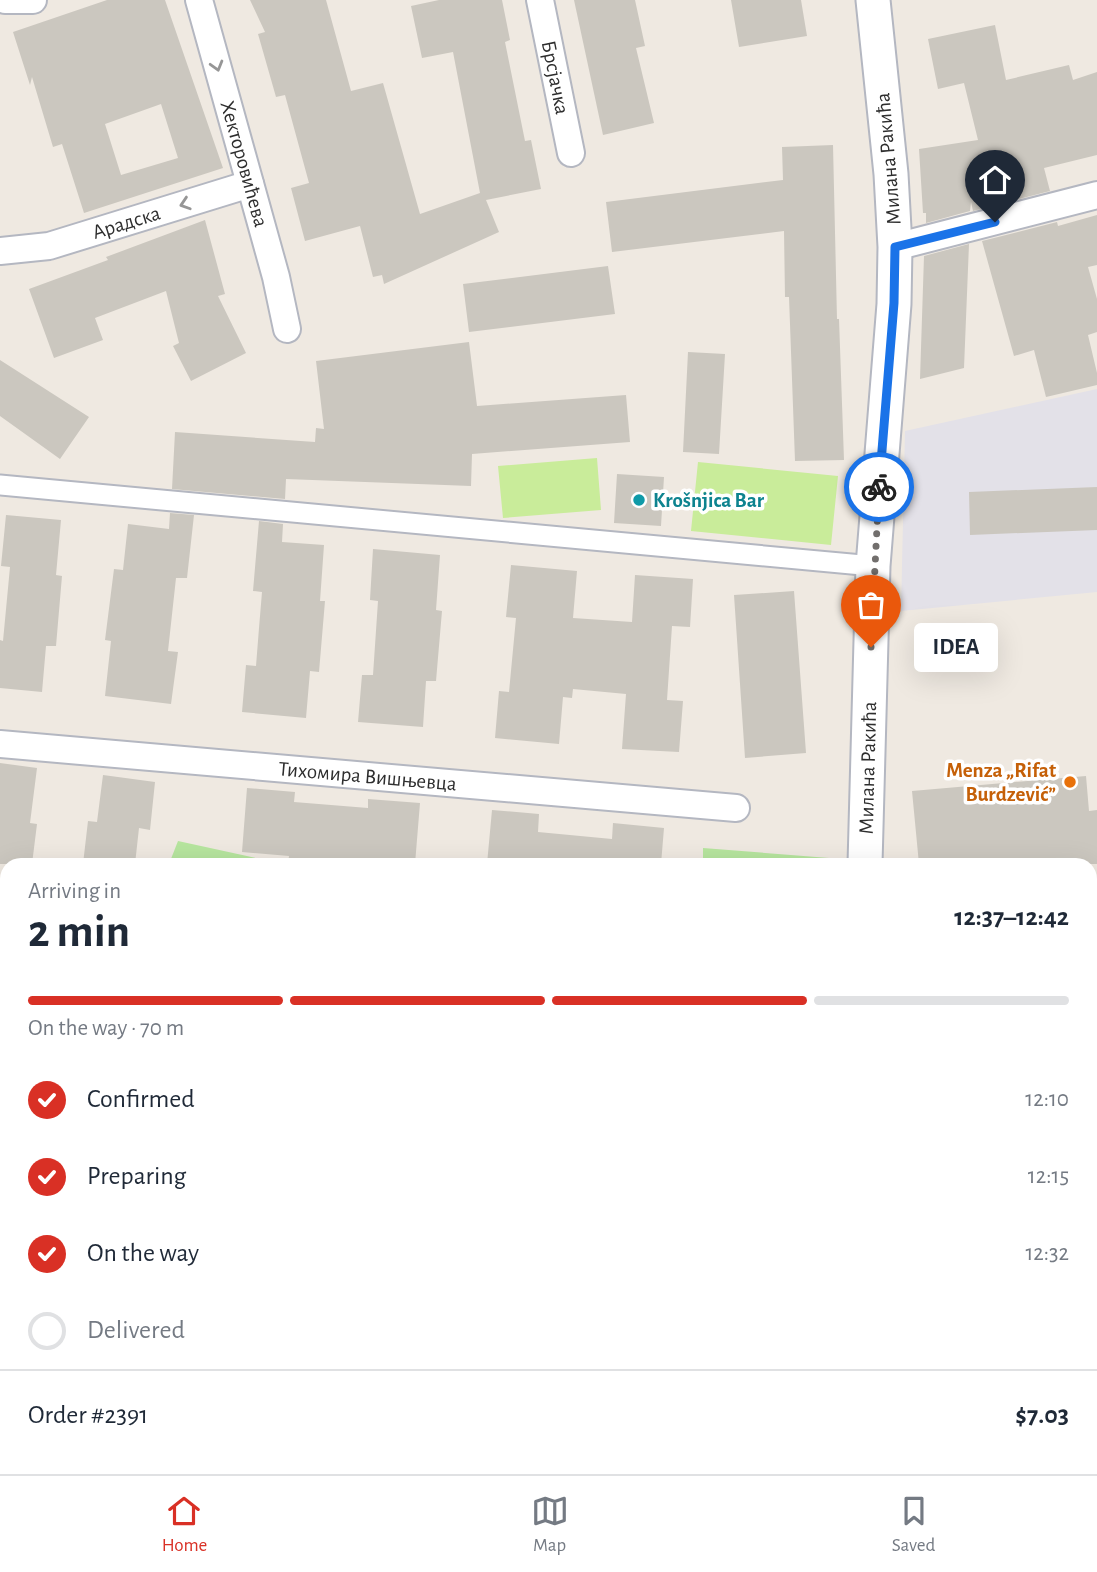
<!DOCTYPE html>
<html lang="en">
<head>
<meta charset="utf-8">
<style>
	:root { --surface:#fff; --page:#f2f2f3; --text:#1f2937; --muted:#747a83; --line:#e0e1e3; --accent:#d93025 }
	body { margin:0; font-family:"Alegreya Sans",sans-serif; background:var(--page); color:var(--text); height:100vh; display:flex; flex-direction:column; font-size:26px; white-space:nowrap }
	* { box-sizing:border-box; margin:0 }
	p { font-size:23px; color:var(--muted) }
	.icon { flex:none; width:38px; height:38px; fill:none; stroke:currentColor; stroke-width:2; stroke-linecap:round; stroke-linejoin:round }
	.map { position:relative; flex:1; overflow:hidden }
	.panel { position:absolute; left:0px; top:858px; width:1097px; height:618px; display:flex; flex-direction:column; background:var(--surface); border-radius:21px 21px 0 0; box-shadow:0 7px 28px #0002 }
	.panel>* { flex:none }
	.pin { position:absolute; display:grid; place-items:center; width:60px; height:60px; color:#fff; margin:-72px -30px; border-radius:50% 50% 50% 0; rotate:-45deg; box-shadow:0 0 7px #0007 }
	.pin .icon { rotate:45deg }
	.courier { position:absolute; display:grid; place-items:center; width:70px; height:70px; margin:-35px; border:5px solid #1a73e8; border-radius:50%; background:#fff; color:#222; box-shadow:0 2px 9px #0007 }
	.bubble { position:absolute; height:49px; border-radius:7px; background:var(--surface); box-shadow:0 7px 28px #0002; font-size:23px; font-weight:600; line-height:49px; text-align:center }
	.head em { font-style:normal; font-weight:600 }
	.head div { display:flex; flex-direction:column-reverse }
	.head { display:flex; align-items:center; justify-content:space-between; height:119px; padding:0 28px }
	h1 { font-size:46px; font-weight:600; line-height:52px }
	.bar { display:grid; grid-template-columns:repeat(4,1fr); gap:10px 7px; align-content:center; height:84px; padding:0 28px }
	.bar i { height:9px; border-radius:5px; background:var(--line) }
	.bar .on { background:var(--accent) }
	.bar p { grid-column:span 4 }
	.line { display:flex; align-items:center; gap:18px; padding:0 28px; border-top:2px solid var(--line) }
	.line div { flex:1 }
	ol { padding:0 28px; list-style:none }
	li { display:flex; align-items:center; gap:21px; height:77px }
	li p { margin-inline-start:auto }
	li .icon { padding:7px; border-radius:50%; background:var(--accent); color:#fff; stroke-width:4 }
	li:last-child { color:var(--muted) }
	li i { width:38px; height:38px; border:4px solid var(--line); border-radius:50% }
	.menu { display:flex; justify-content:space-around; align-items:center; height:98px; border-top:2px solid var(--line); background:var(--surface); font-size:19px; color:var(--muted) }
	.menu a { display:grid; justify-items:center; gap:4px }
	.menu .on { color:var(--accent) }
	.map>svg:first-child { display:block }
	.industrial { fill:#e3e1e8 }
	.education { fill:#f0e6d1 }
	.green { fill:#b6e59e }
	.pitch { fill:#c9ec9a }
	.building { fill:#cbc7bf; fill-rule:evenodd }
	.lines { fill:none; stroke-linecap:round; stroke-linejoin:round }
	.pedestrian-casing { stroke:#b4b7c1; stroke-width:23 }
	.minor-casing { stroke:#b4b7c1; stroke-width:30 }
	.tertiary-casing { stroke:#b4b7c1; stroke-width:37 }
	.pedestrian { stroke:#fff; stroke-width:19 }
	.minor { stroke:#fff; stroke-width:26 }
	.tertiary { stroke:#fff; stroke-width:33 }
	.oneway { stroke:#969696 }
	.done { stroke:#726f6d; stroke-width:7; stroke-dasharray:0 12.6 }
	.route { stroke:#1a73e8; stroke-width:9 }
	.culture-dot { fill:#0f9aa8; stroke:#fff; stroke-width:2.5 }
	.food-dot { fill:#e8710a; stroke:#fff; stroke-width:2.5 }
	.labels { text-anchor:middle; stroke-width:7; stroke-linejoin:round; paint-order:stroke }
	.street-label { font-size:21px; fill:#2e2e2e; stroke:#fff }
	.culture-label { font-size:21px; font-weight:bold; fill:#0d838f; stroke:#fff; text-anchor:start }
	.food-label { font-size:21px; font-weight:bold; fill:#c56008; stroke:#fff; text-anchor:end }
</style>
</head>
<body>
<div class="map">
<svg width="1097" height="1474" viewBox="0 0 1097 1474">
	<rect width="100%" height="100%" fill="#efe9e1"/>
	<path class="industrial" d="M 1097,389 L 1097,592 L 901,611 L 905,431 Z"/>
	<path class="education" d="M 0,962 L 7,963 L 7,1209 L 0,1213 Z"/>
	<path class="green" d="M 178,841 L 283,864 L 169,864 Z
		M 703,848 L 829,858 L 829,864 L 703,864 Z
		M 7,1209 L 7,1379 L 0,1374 L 0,1213 Z
		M 21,1468 L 852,1468 L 852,1474 L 20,1474 Z"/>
	<path class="pitch" d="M 597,458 L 601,510 L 503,518 L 498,466 Z
		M 698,462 L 838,476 L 831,545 L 691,531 Z"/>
	<path class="building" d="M 107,0 L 165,0 L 223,168 L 84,213 L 62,144 L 53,147 L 32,77 L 30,85 L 13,32 ZM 161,104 L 178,158 L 121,175 L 105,124 Z
		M 250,0 L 326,0 L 351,91 L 383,83 L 420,214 L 480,193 L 453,52 L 422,58 L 411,6 L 439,0 L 502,0 L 510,40 L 505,42 L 525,141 L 531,140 L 541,189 L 486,200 L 499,232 L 384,284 L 382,275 L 373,277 L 360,226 L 305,241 L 291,188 L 309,183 L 285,95 L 276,97 L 258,34 L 265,32 Z
		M 574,0 L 635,0 L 645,46 L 636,48 L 654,123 L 603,135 Z
		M 731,0 L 801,0 L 807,36 L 739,47 Z
		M 995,25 L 1006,80 L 1069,65 L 1073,80 L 1097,72 L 1097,155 L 1044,168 L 1050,191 L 973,211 L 971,202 L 970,211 L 926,223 L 926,213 L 923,213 L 919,149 L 978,140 L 964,83 L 938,89 L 928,39 Z
		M 833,145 L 837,319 L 839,319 L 844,460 L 795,461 L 789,297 L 785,297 L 784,231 L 612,252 L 606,202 L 783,180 L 782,147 Z
		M 1097,215 L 1097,265 L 1088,267 L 1097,299 L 1097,332 L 1088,335 L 1097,373 L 1097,385 L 1046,397 L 1034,350 L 1014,356 L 982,241 L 1057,222 L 1058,226 Z
		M 205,220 L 225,294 L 218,296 L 246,353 L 191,381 L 173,346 L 179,343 L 166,291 L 95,318 L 103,340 L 54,358 L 29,289 L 108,260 L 106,257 Z
		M 969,244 L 964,368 L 920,379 L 924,256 Z
		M 608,266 L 615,314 L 469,332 L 463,284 Z
		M 469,342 L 477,406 L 626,395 L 630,442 L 472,454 L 471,486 L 286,479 L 285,499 L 172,489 L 175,432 L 315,442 L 316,428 L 324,429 L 316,361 Z
		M 688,352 L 725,354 L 719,454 L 683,452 Z
		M 0,360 L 89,417 L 60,459 L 0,416 Z
		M 617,474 L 664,477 L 661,526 L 614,523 Z
		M 1097,487 L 1097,530 L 970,535 L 969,492 Z
		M 170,513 L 194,515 L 187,578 L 176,578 L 168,651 L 178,652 L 171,704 L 105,696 L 111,641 L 105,640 L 114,569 L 123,570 L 128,524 L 169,529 Z
		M 6,515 L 61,520 L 56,575 L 62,576 L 56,646 L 46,646 L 42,692 L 0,688 L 0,640 L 3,641 L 10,567 L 1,566 Z
		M 259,521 L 283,524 L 282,542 L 324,545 L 320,601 L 325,601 L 319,672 L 310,671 L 306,718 L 242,712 L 246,665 L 256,666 L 259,628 L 262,592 L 253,591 Z
		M 373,549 L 440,555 L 436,610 L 442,611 L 436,681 L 426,681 L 423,727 L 358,722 L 362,675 L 373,675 L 378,601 L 370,600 Z
		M 511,565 L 577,571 L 573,618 L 632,622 L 635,575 L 693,579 L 690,627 L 672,626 L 667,700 L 683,701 L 679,752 L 622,749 L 626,694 L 573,689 L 572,698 L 563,697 L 559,744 L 495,738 L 499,691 L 509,692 L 516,618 L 506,617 Z
		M 794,591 L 806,753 L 745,758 L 734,595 Z
		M 0,763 L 37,768 L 30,823 L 37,824 L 32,864 L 0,864 Z
		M 103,775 L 155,782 L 150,830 L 139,828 L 135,864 L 83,864 L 88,821 L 97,822 Z
		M 1086,776 L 1089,811 L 1097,810 L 1097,864 L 919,864 L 912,791 Z
		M 247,788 L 295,792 L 294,802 L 368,808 L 368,799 L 420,803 L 415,864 L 288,864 L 289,856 L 242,852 Z
		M 492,810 L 539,814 L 538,832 L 612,839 L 613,823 L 664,828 L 661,864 L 487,864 Z"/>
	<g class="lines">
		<g class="pedestrian-casing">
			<path id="pedestrian" d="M 0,485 L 873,566"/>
		</g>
		<g class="minor-casing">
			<g id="minor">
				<path d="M 5,0 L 33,0"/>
				<path id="s1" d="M 199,0 L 276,277 L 287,329"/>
				<path id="s2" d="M 540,0 L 571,153"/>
				<path d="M 895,247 L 1097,195"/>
				<path id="s3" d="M 0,251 L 49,246 L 250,184"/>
				<path id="s4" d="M 0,744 L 736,808"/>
				<path d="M 1090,1167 L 1097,1163"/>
				<path d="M 1090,1417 L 1097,1414"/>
				<path d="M 1035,1468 L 1035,1474"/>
			</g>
		</g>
		<g class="tertiary-casing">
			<g id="tertiary">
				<path id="s5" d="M 865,864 L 873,566 L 894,304 L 895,247 L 891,174 L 873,0"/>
				<path d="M 1090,912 L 1097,911"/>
				<path d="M 872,1468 L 873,1474"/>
			</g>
		</g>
		<use href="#pedestrian" class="pedestrian"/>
		<use href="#minor" class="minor"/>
		<use href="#tertiary" class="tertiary"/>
	</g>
	<defs><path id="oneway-chevron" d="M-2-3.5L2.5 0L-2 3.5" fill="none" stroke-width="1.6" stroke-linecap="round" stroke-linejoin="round" transform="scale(1.75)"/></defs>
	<g class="oneway">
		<use href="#oneway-chevron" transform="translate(217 66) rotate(74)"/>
		<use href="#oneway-chevron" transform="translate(185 204) rotate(162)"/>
	</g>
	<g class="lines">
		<path class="done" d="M 871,647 L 879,487"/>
		<path class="route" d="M 879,487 L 894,303 L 895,247 L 995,222"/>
	</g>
	<circle class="culture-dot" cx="639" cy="500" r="7"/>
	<circle class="food-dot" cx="1070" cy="782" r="7"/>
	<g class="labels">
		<g class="street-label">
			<text dy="7" stroke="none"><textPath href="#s2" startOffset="79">Брсјачка</textPath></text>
			<text transform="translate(888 159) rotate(-95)" y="7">Милана Ракића</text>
			<text dy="7" stroke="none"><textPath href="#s1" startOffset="170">Хекторовићева</textPath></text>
			<text dy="7" stroke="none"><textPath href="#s3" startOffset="130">Арадска</textPath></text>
			<text dy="7" stroke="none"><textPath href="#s5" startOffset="96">Милана Ракића</textPath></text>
			<text dy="7" stroke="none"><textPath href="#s4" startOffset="369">Тихомира Вишњевца</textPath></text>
		</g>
		<g class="culture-label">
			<text x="653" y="507">Krošnjica Bar</text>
		</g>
		<g class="food-label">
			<text x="1056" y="777">Menza „Rifat<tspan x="1056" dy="24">Burdzević”</tspan></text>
		</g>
	</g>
</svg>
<div class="pin" style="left:871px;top:647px;background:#ea580c"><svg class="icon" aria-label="bag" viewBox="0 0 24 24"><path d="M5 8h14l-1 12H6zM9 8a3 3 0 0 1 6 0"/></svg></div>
<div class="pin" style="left:995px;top:222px;background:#1f2937"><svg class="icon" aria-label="home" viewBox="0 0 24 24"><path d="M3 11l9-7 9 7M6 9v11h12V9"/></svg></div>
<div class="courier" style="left:879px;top:487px"><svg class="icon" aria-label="bike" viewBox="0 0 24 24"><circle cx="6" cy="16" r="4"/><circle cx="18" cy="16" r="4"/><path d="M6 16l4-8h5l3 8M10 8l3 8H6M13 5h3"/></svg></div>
<div class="bubble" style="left:914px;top:623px;width:84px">IDEA</div>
<section class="panel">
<div class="head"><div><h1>2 min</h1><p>Arriving in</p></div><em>12:37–12:42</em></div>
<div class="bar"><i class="on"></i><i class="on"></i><i class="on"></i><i></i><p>On the way · 70 m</p></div>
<ol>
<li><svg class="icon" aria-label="check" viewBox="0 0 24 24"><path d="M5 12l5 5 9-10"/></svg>Confirmed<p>12:10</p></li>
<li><svg class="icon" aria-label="check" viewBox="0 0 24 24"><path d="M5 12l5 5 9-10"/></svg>Preparing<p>12:15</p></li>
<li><svg class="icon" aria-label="check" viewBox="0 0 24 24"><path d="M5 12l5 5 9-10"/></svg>On the way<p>12:32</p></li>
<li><i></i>Delivered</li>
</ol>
<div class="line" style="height:91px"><div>Order #2391</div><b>$7.03</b></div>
</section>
</div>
<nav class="menu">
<a class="on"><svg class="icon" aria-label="home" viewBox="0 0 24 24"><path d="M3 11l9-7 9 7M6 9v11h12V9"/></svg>Home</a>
<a><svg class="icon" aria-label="map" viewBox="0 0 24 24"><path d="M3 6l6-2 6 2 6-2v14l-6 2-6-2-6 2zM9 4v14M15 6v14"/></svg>Map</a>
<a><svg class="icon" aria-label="saved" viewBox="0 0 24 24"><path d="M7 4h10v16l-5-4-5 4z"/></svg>Saved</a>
</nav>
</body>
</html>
